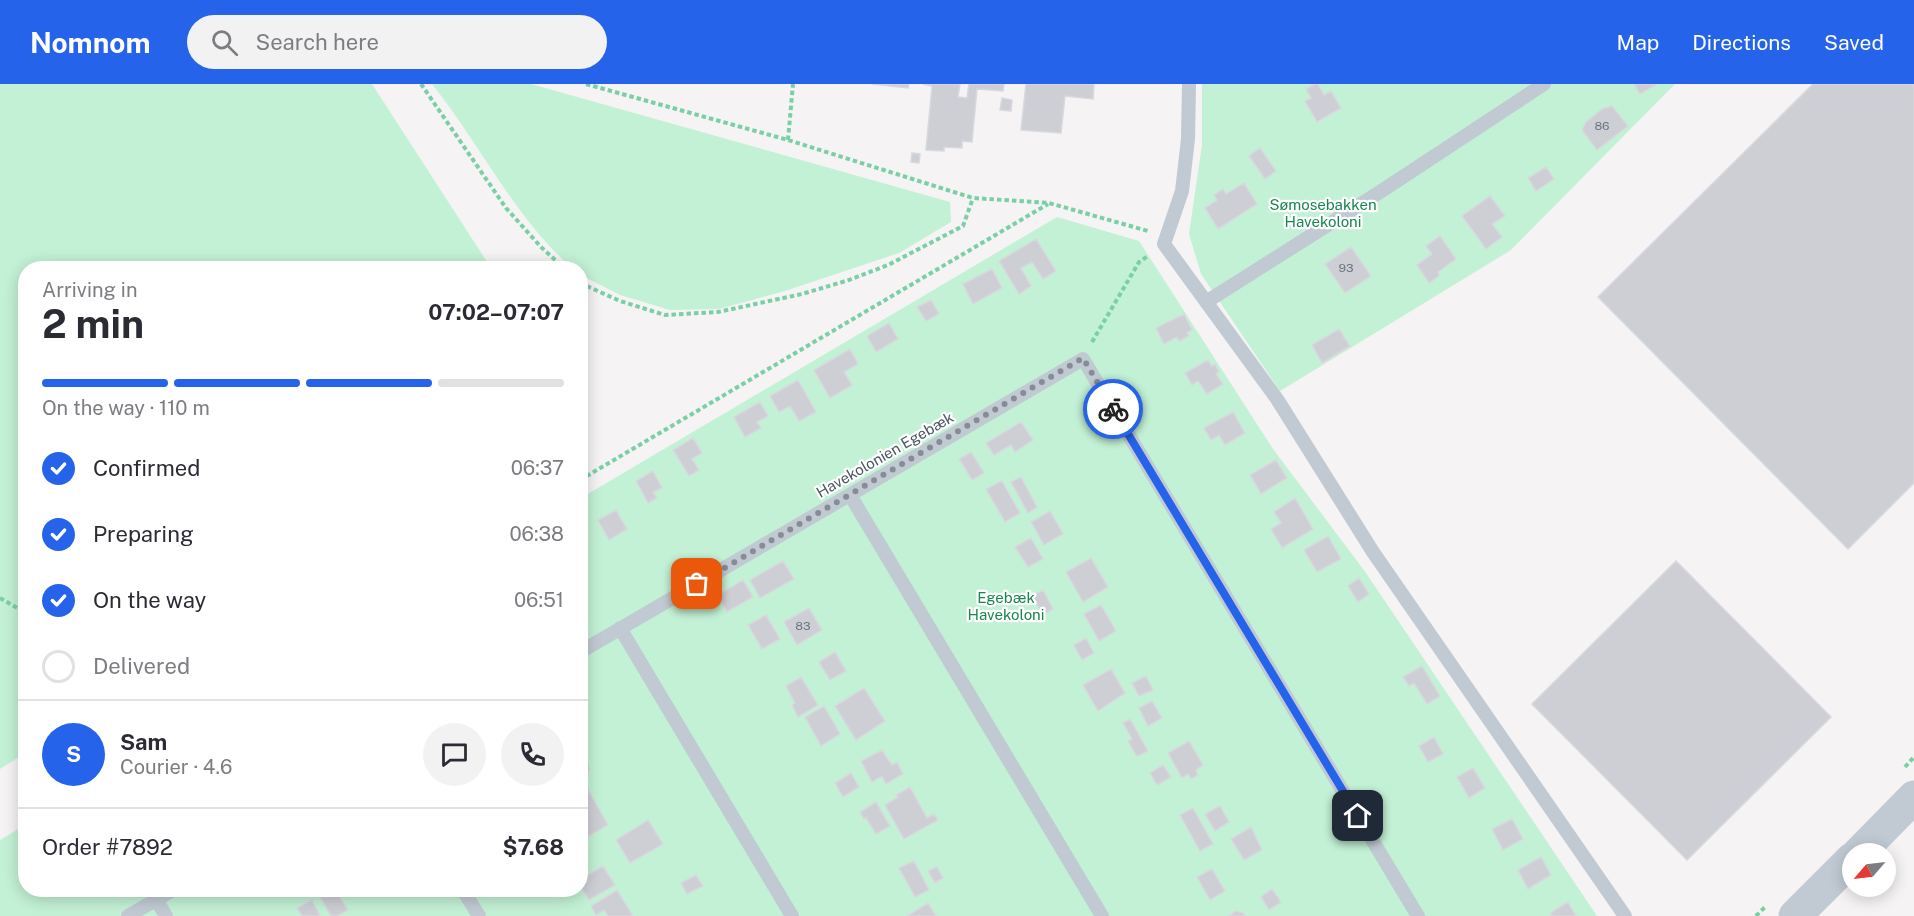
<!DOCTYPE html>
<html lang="en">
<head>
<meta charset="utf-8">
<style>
	:root { --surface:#fff; --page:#f2f2f3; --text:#2b2b33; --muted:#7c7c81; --line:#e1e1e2; --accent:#2563eb }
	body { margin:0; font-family:"Public Sans",sans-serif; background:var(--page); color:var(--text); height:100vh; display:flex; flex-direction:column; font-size:22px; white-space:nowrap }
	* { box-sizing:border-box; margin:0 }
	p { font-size:20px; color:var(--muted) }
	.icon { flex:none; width:33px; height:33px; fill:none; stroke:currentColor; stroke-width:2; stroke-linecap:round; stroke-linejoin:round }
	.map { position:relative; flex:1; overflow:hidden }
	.drawer { position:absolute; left:18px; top:177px; width:570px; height:636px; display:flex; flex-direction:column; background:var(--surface); border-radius:24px; box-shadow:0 3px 15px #0003 }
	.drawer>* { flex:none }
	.needle { width:39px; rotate:242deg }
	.controls { position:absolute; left:1842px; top:759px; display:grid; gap:12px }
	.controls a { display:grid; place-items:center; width:54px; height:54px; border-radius:50%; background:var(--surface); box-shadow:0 3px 15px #0003; font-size:30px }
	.pin { position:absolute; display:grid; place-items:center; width:51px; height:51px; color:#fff; margin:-26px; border-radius:12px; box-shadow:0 3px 9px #0006 }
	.courier { position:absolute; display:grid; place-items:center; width:60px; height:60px; margin:-30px; border:4px solid #2563eb; border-radius:50%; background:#fff; color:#222; box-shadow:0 2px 8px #0007 }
	.summary em { font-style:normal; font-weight:700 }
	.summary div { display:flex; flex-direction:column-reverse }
	.summary { display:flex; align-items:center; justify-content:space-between; height:102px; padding:0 24px }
	h1 { font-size:39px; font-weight:700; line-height:45px }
	.bar { display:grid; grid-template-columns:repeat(4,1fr); gap:9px 6px; align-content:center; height:72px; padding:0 24px }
	.bar i { height:8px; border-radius:4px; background:var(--line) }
	.bar .active { background:var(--accent) }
	.bar p { grid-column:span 4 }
	.line { display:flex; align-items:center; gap:15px; padding:0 24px; border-top:2px solid var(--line) }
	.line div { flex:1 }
	.round { display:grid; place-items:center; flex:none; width:63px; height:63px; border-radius:32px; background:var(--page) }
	ol { padding:0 24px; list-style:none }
	li { display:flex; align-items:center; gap:18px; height:66px }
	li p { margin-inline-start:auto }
	li .icon { padding:6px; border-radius:50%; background:var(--accent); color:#fff; stroke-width:4 }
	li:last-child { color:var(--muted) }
	li i { width:33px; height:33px; border:3px solid var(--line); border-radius:50% }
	header { display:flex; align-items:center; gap:36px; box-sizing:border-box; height:84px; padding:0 30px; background:var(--accent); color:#fff }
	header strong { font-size:28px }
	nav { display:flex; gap:33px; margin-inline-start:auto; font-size:21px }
	.search { width:420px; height:54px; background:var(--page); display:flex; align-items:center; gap:15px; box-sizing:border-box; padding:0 21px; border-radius:33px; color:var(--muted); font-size:22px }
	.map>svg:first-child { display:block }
	.green { fill:#c3f1d5 }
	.building { fill:#cdcfd5; stroke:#d7d9de; stroke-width:1.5 }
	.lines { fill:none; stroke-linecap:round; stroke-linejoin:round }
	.path { stroke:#7ad0a6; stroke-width:4; stroke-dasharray:4.5 3; stroke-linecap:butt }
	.service { stroke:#c1cad2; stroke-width:14 }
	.tertiary { stroke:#c1cad2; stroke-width:33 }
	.done { stroke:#868d94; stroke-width:6; stroke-dasharray:0 10.8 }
	.route { stroke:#2563eb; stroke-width:8 }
	.labels { text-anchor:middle; stroke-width:4.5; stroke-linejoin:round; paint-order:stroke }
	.number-label { font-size:12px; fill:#6b747e }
	.park-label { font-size:15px; fill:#17864f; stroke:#fff }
	.street-label { font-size:15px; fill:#4a5661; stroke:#fff }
</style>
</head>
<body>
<header>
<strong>Nomnom</strong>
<div class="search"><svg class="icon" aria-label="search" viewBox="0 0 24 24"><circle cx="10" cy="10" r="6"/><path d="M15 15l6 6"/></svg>Search here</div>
<nav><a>Map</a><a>Directions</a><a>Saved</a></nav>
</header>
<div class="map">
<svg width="1914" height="832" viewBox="0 0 1914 832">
	<rect width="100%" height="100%" fill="#f5f3f3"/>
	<path class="green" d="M 0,0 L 372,0 L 491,184 L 26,184 L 25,669 L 0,685 Z
		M 432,0 L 531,0 L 950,118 L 951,138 L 899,169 L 785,207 L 719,225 L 670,226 L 620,211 L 581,191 L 580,184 L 572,184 C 514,133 480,60 432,0 Z
		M 1202,0 L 1675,0 L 1511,166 L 1280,307 L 1201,190 L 1189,150 L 1202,61 Z
		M 1057,133 L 1139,157 L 1273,365 L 1366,489 L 1597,832 L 0,832 L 0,756 L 25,741 L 26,806 L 580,806 L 581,414 Z"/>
	<path class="building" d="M 872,0 L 909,0 L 908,4 Z
		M 923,0 L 960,0 L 958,13 L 967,14 L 969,0 L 1004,0 L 1003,7 L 977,5 L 972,58 L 962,57 L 962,64 L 944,63 L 944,67 L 926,66 L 932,2 Z
		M 1026,0 L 1094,0 L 1093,15 L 1065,12 L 1061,49 L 1021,46 Z
		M 1315,0 L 1318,0 L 1324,11 L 1331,7 L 1341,24 L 1317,38 L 1305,17 L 1311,14 L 1306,5 Z
		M 1634,0 L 1657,0 L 1640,10 Z
		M 1813,0 L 1914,0 L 1914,399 L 1848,465 L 1598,213 Z
		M 1002,14 L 1012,16 L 1011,27 L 1000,26 Z
		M 1612,22 L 1628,42 L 1597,66 L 1582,46 L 1586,38 L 1602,25 Z
		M 1260,64 L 1276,87 L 1265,95 L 1249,72 Z
		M 912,69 L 920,70 L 919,79 L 911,78 Z
		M 1546,83 L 1554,95 L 1536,107 L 1528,94 Z
		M 1244,99 L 1257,120 L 1218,145 L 1205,124 L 1217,116 L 1214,111 L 1223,105 L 1226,110 Z
		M 1490,112 L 1505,132 L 1492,140 L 1502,153 L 1486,165 L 1462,132 Z
		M 1440,152 L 1456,175 L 1438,188 L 1439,192 L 1429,199 L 1417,181 L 1432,170 L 1426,162 Z
		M 1036,155 L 1056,187 L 1043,195 L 1032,178 L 1021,184 L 1031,202 L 1019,210 L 999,177 Z
		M 1351,163 L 1371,192 L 1345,209 L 1325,180 Z
		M 992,185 L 1002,204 L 973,220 L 963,200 Z
		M 931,216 L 939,230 L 926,237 L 917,223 Z
		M 1184,230 L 1192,246 L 1187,249 L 1189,252 L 1179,257 L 1177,253 L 1164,260 L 1156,244 Z
		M 889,239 L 898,255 L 876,268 L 867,252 Z
		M 1339,245 L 1350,262 L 1322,279 L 1312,261 Z
		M 850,265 L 858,280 L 844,288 L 852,301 L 830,314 L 814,286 Z
		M 1208,276 L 1212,282 L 1215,280 L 1219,288 L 1216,290 L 1223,300 L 1207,310 L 1198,297 L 1192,301 L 1185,289 Z
		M 798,296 L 816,328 L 799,337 L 790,322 L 779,328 L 770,312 Z
		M 760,318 L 768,332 L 757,338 L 761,344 L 745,353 L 734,333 Z
		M 1233,328 L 1245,349 L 1225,361 L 1219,351 L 1211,356 L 1204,344 Z
		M 1021,338 L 1033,356 L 1015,368 L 1011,361 L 994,371 L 986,359 Z
		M 693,354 L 702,369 L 692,375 L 699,386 L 689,392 L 673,366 Z
		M 971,368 L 984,389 L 972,396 L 959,375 Z
		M 1276,376 L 1287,394 L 1261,410 L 1250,391 Z
		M 653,387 L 662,404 L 653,408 L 657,414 L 648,419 L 636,397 Z
		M 1021,393 L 1037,423 L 1028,429 L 1011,398 Z
		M 1002,397 L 1020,429 L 1005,438 L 986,405 Z
		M 1295,414 L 1313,445 L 1282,464 L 1271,445 L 1281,439 L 1274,428 Z
		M 616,426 L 627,445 L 609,456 L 598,436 Z
		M 1050,427 L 1063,450 L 1044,461 L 1031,438 Z
		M 1328,452 L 1341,475 L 1317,488 L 1304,466 Z
		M 1031,454 L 1043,475 L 1028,483 L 1015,463 Z
		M 1091,474 L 1108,503 L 1083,518 L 1066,488 Z
		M 783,477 L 794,495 L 760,514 L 750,496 Z
		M 1676,477 L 1831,633 L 1687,776 L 1532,620 Z
		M 1359,494 L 1369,510 L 1358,518 L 1348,502 Z
		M 743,496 L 753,513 L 727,528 L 718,511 Z
		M 1043,506 L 1053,525 L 1043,531 L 1032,512 Z
		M 1101,521 L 1116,547 L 1099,557 L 1084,530 Z
		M 809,524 L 822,546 L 797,561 L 784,538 Z
		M 766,531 L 780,555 L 762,565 L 748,541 Z
		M 1086,554 L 1094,569 L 1082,576 L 1074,561 Z
		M 835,568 L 846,587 L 830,596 L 819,578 Z
		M 1422,582 L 1440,612 L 1427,620 L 1414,599 L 1409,602 L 1403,593 Z
		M 1111,585 L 1125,609 L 1098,627 L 1083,601 Z
		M 1146,592 L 1153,606 L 1139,612 L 1132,599 Z
		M 801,593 L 818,621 L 798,633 L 792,621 L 795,619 L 786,602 Z
		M 864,604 L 885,637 L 856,656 L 835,622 Z
		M 1152,617 L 1162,634 L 1148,642 L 1139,624 Z
		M 824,622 L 840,650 L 821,662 L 805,633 Z
		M 1130,635 L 1148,667 L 1138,672 L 1136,671 L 1128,657 L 1132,655 L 1123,639 Z
		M 1434,653 L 1443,670 L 1428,678 L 1419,662 Z
		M 1189,657 L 1203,681 L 1196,686 L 1198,691 L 1191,695 L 1188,690 L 1182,694 L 1168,669 Z
		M 882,666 L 892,681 L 897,678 L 903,690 L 886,700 L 882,692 L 872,698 L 861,677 Z
		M 580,669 L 590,685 L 580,691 Z
		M 1163,681 L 1171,693 L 1157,701 L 1150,689 Z
		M 1473,684 L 1485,704 L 1469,714 L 1457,693 Z
		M 851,689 L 859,703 L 843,713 L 835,699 Z
		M 586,702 L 608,741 L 589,752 L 580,737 L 580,705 Z
		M 910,703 L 927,734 L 934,730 L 938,736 L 904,755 L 885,721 L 898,713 L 896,711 Z
		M 876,718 L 890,742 L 876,750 L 866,734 L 864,735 L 860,728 Z
		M 1220,722 L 1229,738 L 1215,747 L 1205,730 Z
		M 1193,724 L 1213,760 L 1200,767 L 1180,731 Z
		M 1512,735 L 1523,755 L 1503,766 L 1492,745 Z
		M 648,736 L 663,760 L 630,779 L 616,756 Z
		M 580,743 L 586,752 L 580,756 Z
		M 1251,743 L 1262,766 L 1244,776 L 1231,755 Z
		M 1541,773 L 1551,791 L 1528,805 L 1518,786 Z
		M 914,777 L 929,806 L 915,813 L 899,784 Z
		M 603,782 L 615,801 L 589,816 L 580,802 L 587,798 L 585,793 Z
		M 937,783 L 943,794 L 935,799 L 928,787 Z
		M 1212,785 L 1225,807 L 1210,816 L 1197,793 Z
		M 696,791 L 703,802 L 687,810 L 681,799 Z
		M 1272,805 L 1281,818 L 1269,826 L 1261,813 Z
		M 316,806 L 336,806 L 348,826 L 337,832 L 331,832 Z
		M 617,806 L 633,832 L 608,832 L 604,826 L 596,831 L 591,822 Z
		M 312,816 L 320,832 L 302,832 L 297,824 Z
		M 1568,818 L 1576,832 L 1552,832 L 1550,829 Z
		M 928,819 L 936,832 L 907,832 Z
		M 1236,827 L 1243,829 L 1245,832 L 1229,832 Z"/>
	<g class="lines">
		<path class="path" d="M 421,0 L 506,124 L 541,163 L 564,184
			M 586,0 L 788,56 L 973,114 L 1049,119 L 1148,147
			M 788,56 L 793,0
			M 580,199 L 620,217 L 665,231 L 718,228 L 802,210 L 849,196 L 888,181 L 963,142 L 973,114
			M 1092,258 L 1139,178 L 1148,172
			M 580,396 L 1048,120
			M 0,514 L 26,529
			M 1905,683 L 1914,673
			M 1756,832 L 1766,822"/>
		<path class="service" d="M 1189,0 L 1188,55 L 1182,107 L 1164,160 L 1277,315 L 1373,468 L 1625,832
			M 1206,218 L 1380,108 L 1544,0
			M 850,411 L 1102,832
			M 620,544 L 792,832
			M 580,568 L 1083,275 L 1418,832
			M 463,806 L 479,832
			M 156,815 L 166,832
			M 128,832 L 173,806"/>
		<path class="tertiary" d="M 1858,770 L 1914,713
			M 1795,832 L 1852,775"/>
	</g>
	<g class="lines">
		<path class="done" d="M 697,500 L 1083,274 L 1113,325"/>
		<path class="route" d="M 1113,325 L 1358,732"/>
	</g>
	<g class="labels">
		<g class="number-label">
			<text x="1602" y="46">86</text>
			<text x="1346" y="188">93</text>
			<text x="803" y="546">83</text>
		</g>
		<g class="park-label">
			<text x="1323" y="126">Sømosebakken<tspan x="1323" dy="17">Havekoloni</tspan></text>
			<text x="1006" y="519">Egebæk<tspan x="1006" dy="17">Havekoloni</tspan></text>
		</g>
		<g class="street-label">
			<text transform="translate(885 371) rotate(-30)" y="5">Havekolonien Egebæk</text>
		</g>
	</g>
</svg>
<div class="controls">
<a><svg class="needle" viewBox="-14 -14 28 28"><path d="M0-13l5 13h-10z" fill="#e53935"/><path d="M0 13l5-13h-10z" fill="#7c7c81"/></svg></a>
</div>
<div class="pin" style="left:697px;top:500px;background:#ea580c"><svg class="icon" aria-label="bag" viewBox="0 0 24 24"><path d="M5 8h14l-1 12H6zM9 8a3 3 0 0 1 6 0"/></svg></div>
<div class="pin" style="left:1358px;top:732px;background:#1f2937"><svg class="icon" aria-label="home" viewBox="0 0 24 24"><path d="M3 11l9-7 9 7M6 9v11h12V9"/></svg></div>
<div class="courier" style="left:1113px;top:325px"><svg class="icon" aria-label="bike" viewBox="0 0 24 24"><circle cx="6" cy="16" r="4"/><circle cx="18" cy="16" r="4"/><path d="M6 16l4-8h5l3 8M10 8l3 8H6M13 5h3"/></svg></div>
<section class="drawer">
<div class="summary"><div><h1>2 min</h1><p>Arriving in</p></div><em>07:02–07:07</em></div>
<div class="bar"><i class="active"></i><i class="active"></i><i class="active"></i><i></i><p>On the way · 110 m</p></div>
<ol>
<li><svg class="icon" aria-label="check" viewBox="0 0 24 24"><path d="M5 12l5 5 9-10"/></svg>Confirmed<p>06:37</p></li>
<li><svg class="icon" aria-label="check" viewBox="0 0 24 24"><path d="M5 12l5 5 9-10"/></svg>Preparing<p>06:38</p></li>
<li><svg class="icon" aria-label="check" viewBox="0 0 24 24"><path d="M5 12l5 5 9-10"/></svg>On the way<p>06:51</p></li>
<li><i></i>Delivered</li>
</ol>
<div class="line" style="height:108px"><b class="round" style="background:var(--accent);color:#fff">S</b><div><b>Sam</b><p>Courier · 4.6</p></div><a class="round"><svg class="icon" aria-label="chat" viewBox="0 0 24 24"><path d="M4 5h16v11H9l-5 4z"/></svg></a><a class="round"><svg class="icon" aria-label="phone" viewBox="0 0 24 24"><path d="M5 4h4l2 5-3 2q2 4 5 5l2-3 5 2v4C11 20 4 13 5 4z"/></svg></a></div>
<div class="line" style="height:78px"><div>Order #7892</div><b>$7.68</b></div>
</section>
</div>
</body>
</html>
